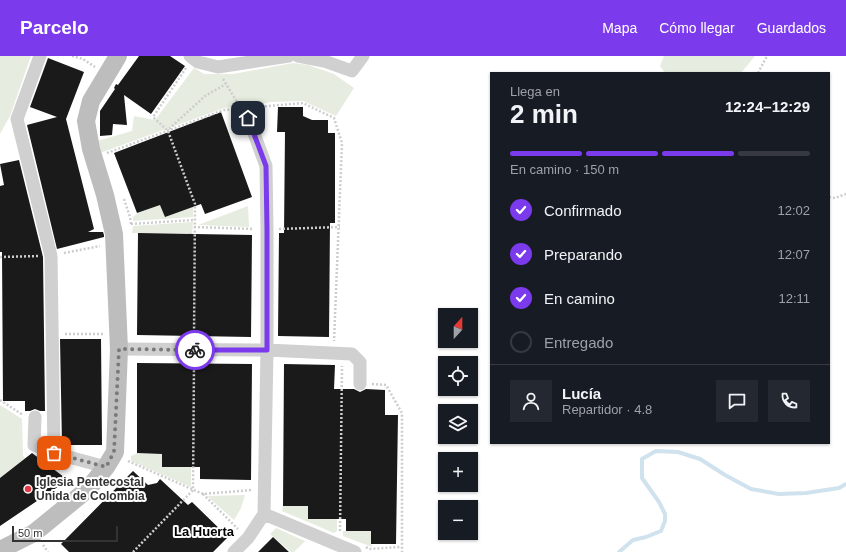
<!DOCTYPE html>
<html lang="es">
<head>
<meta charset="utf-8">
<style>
	:root { --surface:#171b24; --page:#242831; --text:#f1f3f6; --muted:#9ea1a6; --line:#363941; --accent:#7c3aed }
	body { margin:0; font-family:Helvetica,sans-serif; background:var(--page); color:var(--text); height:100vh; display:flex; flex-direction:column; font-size:15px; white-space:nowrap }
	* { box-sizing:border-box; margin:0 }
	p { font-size:13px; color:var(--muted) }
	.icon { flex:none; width:22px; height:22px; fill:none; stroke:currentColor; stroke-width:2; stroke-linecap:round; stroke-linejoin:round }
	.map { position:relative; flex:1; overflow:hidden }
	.sheet { position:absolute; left:490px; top:16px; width:340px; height:372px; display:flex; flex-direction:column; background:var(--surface); border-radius:0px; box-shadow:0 1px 3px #0004 }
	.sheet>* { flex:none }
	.needle { width:26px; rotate:21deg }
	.tools { position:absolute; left:438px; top:252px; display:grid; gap:8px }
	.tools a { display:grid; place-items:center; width:40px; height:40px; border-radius:0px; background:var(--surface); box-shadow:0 1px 3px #0004; font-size:20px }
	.scale { position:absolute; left:12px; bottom:10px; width:106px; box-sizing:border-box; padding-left:4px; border:2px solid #333; border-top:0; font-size:11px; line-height:14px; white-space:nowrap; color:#333; -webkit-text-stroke:3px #fff; paint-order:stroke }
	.pin { position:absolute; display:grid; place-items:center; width:34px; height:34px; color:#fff; margin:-17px; border-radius:8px; box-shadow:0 2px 6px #0006 }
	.courier { position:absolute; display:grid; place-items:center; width:40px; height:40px; margin:-20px; border:3px solid #7c3aed; border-radius:50%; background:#fff; color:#222; box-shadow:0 1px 5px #0007 }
	.summary em { font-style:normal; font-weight:700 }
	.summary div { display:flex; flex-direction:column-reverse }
	.summary { display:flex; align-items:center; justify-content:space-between; height:68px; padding:0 20px }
	h1 { font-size:26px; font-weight:700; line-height:30px }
	.bar { display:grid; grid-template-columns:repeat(4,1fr); gap:6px 4px; align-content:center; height:48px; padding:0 20px }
	.bar i { height:5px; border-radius:3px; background:var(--line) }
	.bar .on { background:var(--accent) }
	.bar p { grid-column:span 4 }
	.line { display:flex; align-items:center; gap:10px; padding:0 20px; border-top:1px solid var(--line) }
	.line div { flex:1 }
	.round { display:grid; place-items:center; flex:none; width:42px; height:42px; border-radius:0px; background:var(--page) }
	ol { padding:0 20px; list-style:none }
	li { display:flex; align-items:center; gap:12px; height:44px }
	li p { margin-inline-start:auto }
	li .icon { padding:4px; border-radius:50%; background:var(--accent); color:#fff; stroke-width:4 }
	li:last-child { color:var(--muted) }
	li i { width:22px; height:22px; border:2px solid var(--line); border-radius:50% }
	header { display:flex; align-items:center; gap:24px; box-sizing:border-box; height:56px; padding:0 20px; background:var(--accent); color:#fff }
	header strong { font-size:19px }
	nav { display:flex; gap:22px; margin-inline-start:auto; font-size:14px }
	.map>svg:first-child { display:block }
	.green { fill:#e6ecdf }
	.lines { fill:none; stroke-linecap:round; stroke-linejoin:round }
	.stream { stroke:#cfe2ee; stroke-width:4 }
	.building { fill:#1a1a1a }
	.path { stroke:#cdcdcd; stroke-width:2.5; stroke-dasharray:2 2; stroke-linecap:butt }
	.street { stroke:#d0d0d0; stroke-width:13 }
	.secondary { stroke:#bdbdbd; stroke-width:18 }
	.done { stroke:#7a7a7a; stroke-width:4; stroke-dasharray:0 7.2 }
	.route { stroke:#7c3aed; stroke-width:5 }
	.poi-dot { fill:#e63946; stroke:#fff; stroke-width:1.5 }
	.labels { text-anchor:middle; stroke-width:4; stroke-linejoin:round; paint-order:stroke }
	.poi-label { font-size:12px; font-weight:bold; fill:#333; stroke:#fff; text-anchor:start }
	.neighbourhood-label { font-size:13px; font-weight:bold; fill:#000; stroke:#fff }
</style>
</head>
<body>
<header>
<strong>Parcelo</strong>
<nav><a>Mapa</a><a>Cómo llegar</a><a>Guardados</a></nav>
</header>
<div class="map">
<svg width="846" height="496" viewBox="0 0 846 496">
	<rect width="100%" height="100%" fill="#fff"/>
	<path class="green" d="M 0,0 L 31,0 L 10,60 L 0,78 Z
		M 664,0 L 755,0 L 741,17 L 665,17 L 660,10 Z
		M 293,7 L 308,9 L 334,18 L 354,32 L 336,60 L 303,45 L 272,46 L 224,52 L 100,97 L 97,85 L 132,75 L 134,60 L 155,64 L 194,12 L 204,18 L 233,18 Z
		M 160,149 L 193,151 L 193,161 L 133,165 L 133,161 L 138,157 Z
		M 248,150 L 249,171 L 198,169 Z
		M 193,166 L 192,179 L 188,179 L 188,177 L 132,177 L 133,170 Z
		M 0,349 L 22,363 L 23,400 L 25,402 L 0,422 Z
		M 137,397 L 162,398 L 191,411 L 191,431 L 131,405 L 131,400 Z
		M 245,439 L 241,452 L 234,464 L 207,440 Z
		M 283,450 L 308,450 L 337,463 L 337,475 L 334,477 L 282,455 Z
		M 276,472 L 305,485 L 294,496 L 291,496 L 270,478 Z
		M 343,475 L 371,475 L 372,491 L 343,480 Z"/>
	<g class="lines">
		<path class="stream" d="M 619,496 L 633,484 L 646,481 L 661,475 L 665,465 L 665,458 L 659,446 L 642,422 L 642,403 L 656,395 L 678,396 L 700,403 L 725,419 L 751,433 L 779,438 L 806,437 L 839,432 L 846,428"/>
	</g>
	<path class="building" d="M 139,0 L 170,0 L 185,10 L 151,58 L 124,39 L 127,69 L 113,68 L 112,79 L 100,80 L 100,55 L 115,33 L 114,32 L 116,28 L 118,29 Z
		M 48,2 L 84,16 L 66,63 L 94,173 L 88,176 L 103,176 L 104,179 L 104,181 L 57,193 L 27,69 L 57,61 L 30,51 Z
		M 278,51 L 303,51 L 303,60 L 312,64 L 328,64 L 328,77 L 335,77 L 335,167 L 330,167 L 329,281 L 278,280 L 279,177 L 284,177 L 285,76 L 277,76 Z
		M 221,56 L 252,141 L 205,158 L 201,148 L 165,161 L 160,149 L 137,157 L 114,97 Z
		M 19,104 L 43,201 L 45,355 L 40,355 L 35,353 L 30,355 L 25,355 L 25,345 L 3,345 L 2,196 L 0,196 L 0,130 L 4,129 L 0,108 Z
		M 138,177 L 252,179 L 251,281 L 137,279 Z
		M 60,283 L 101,283 L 102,389 L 62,389 Z
		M 137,307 L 252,308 L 251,424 L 200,423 L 200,411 L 162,411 L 162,398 L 137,397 Z
		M 284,308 L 335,309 L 334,333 L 354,333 L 360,336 L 366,333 L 385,334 L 385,359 L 398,359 L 396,488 L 371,488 L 371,475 L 346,475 L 346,463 L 308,463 L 308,450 L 283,450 Z
		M 32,397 L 68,424 L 0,470 L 0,422 Z
		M 133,415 L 148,429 L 157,427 L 160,423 L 188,449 L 192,446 L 228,481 L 213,496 L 69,496 L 61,488 Z
		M 273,481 L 289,496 L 258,496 Z"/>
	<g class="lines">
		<path class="path" d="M 72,0 L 83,3 L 95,11
			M 186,12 L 153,61 L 168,75 L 195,148 L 194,282
			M 758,17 L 767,0
			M 223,23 L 240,51
			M 257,51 L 303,47 L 334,62 L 342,87 L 334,285
			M 169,73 L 205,40 L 226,28
			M 107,97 L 224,54 L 238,53
			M 829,141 L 835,142 L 846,138
			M 124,143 L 130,161 L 131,168
			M 131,168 L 194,164
			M 194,171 L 254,173
			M 279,173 L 340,171
			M 64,197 L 100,190
			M 0,201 L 39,200
			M 65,278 L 104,278
			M 372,328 L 386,329 L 402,357 L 402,496
			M 0,344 L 23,359
			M 128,405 L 203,438 L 252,434
			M 203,438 L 238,473
			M 340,475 L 342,310
			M 43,489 L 48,496
			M 366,491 L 369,493 L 401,491
			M 133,496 L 193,434 L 194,307"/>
		<path class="street" d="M 40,0 L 17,63 L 51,200 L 54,397
			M 190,0 L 198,6 L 218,11 L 289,0
			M 298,0 L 324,5 L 352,15 L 363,0
			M 119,293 L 267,294 L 352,298 L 360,306 L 360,328
			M 35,361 L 34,389 L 54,397 L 106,411
			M 264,458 L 355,496
			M 234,496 L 248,482 L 264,458 L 267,294 L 267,174 L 266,110 L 248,61"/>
		<path class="secondary" d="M 0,494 L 34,477 L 88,433 L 106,411 L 115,396 L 119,293 L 114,178 L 105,139 L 91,93 L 86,65 L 91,45 L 118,0"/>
	</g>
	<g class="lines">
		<path class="done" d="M 54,397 L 106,411 L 114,396 L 119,293 L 195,294"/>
		<path class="route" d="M 195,294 L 267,294 L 267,174 L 266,110 L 248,62"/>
	</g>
	<circle class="poi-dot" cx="28" cy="433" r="4"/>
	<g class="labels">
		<g class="poi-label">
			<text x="36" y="430">Iglesia Pentecostal<tspan x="36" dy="14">Unida de Colombia</tspan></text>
		</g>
		<g class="neighbourhood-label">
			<text x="204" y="480">La Huerta</text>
		</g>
	</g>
</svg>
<div class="tools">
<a><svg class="needle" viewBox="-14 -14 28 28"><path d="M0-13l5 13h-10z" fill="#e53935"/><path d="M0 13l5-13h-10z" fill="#9ea1a6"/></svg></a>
<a><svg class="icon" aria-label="locate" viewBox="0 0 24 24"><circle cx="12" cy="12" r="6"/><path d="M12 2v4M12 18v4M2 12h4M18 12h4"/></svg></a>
<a><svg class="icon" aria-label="layers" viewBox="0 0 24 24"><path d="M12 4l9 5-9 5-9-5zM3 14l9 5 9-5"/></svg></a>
<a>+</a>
<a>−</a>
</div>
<div class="scale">50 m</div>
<div class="pin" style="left:54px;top:397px;background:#ea580c"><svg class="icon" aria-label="bag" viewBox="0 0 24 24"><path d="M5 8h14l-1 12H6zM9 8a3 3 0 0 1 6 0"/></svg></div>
<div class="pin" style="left:248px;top:62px;background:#1f2937"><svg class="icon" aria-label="home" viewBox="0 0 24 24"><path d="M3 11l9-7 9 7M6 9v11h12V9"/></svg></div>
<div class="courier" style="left:195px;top:294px"><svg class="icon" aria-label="bike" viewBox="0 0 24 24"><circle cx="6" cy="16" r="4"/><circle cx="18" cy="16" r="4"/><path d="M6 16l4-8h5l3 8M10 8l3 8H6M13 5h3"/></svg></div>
<section class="sheet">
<div class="summary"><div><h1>2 min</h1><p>Llega en</p></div><em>12:24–12:29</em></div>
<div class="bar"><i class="on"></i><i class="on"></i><i class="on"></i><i></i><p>En camino · 150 m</p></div>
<ol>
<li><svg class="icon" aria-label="check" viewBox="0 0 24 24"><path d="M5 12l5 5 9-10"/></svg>Confirmado<p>12:02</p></li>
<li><svg class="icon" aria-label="check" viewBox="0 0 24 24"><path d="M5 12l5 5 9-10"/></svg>Preparando<p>12:07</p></li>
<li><svg class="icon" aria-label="check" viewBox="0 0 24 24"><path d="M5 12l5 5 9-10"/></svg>En camino<p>12:11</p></li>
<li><i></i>Entregado</li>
</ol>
<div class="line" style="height:72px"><a class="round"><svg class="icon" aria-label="person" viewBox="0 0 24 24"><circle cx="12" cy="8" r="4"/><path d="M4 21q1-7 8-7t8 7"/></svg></a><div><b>Lucía</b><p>Repartidor · 4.8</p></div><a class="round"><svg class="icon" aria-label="chat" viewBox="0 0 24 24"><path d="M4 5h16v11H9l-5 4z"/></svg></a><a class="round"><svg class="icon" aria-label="phone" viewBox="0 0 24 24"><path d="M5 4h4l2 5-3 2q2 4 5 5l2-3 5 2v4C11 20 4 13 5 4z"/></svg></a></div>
</section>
</div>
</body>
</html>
